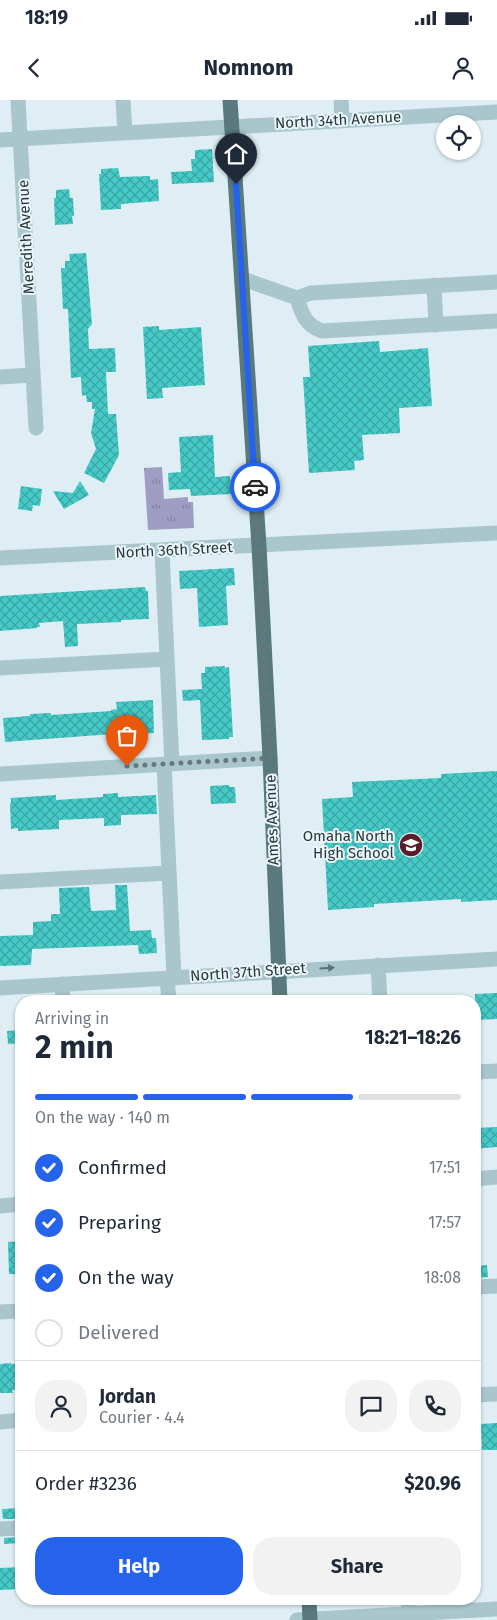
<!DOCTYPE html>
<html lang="en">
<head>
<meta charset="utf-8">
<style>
	:root { --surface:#fff; --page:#f2f2f3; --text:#1f2937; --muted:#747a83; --line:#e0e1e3; --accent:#2563eb }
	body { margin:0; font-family:"Fira Sans",sans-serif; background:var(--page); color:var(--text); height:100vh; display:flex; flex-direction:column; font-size:19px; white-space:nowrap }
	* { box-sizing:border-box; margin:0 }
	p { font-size:16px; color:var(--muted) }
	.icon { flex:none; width:28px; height:28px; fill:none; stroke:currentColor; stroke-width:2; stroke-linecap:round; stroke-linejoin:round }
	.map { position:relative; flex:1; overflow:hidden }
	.sheet { position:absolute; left:15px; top:895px; width:466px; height:610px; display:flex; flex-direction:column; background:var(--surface); border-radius:20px; box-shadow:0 1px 4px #0004 }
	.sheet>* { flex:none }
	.tools { position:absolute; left:436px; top:15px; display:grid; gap:10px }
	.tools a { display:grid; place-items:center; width:45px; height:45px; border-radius:50%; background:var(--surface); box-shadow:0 1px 4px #0004; font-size:25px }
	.pin { position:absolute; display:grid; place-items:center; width:42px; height:42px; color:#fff; margin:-51px -21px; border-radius:50% 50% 50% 0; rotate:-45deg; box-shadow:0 0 5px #0007 }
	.pin .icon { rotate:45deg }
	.courier { position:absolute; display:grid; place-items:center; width:50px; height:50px; margin:-25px; border:4px solid #2563eb; border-radius:50%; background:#fff; color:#222; box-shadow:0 1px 6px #0007 }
	.headline em { font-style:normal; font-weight:700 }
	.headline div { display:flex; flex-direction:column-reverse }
	.headline { display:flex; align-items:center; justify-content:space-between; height:85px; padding:0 20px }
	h1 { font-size:32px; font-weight:700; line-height:38px }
	.bar { display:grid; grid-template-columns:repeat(4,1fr); gap:8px 5px; align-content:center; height:60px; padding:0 20px }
	.bar i { height:6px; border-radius:4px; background:var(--line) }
	.bar .on { background:var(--accent) }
	.bar p { grid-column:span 4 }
	.line { display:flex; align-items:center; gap:12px; padding:0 20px; border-top:1px solid var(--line) }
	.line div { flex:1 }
	.round { display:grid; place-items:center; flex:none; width:52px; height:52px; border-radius:20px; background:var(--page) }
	ol { padding:0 20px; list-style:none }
	li { display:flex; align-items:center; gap:15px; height:55px }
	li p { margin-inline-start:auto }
	li .icon { padding:5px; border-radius:50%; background:var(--accent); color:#fff; stroke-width:4 }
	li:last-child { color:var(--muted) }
	li i { width:28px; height:28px; border:2px solid var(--line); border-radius:50% }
	.primary-button { display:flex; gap:10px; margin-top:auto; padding:10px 20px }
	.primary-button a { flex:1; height:58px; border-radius:20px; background:var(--accent); color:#fff; font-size:20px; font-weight:700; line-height:58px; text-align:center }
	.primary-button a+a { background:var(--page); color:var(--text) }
	.status { display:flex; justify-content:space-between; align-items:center; height:35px; padding:0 25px; background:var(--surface); direction:ltr }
	.status svg { height:14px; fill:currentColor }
	header { display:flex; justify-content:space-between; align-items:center; height:65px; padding:0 20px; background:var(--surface); font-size:22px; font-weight:700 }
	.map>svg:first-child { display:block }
	.park { fill:url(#park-tufts) }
	.building { fill:url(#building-cross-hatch) }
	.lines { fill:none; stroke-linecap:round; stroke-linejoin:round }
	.minor { stroke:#a9c6cc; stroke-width:15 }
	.major { stroke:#5a797c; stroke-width:15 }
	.oneway { fill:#5c7174 }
	.done { stroke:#68787a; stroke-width:5; stroke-dasharray:0 9 }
	.route { stroke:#2563eb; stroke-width:6 }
	.labels { text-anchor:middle; stroke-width:4; stroke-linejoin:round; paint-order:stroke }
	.street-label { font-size:15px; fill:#293839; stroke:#ebf6fb }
	.poi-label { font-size:15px; fill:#293839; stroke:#ebf6fb; text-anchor:end }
</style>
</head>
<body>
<div class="status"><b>18:19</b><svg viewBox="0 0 49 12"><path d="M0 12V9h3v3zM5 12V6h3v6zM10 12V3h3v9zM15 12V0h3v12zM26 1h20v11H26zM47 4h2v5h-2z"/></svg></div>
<header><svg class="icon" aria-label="back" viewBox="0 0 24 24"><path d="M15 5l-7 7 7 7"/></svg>Nomnom<svg class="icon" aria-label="person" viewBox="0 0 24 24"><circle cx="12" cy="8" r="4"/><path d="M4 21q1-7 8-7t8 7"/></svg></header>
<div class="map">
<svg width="497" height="1520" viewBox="0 0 497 1520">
	<defs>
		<pattern id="park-tufts" width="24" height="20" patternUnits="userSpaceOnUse" patternTransform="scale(1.25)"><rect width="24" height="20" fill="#9f9dc4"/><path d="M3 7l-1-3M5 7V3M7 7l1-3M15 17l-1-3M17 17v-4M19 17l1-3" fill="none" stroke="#8281a0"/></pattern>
		<pattern id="building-cross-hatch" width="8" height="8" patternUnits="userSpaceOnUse" patternTransform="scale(1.25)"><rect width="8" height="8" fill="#45cac7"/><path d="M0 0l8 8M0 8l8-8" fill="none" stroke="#3aa5a3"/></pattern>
	</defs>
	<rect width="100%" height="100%" fill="#deeef4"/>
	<path class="park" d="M 162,367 L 164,399 L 188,397 L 188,402 L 193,402 L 194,428 L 148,430 L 144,368 Z"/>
	<path class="building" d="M 212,49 L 214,82 L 172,84 L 171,72 L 192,71 L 191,59 L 195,59 L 195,50 Z
		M 118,68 L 120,77 L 150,76 L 150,80 L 158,79 L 159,101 L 121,104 L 121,109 L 101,110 L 99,74 L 101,74 L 101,69 Z
		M 69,89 L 70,98 L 73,98 L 74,116 L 72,116 L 73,124 L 55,125 L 54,98 L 56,98 L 56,90 Z
		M 86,153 L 92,224 L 88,229 L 89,249 L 115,248 L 116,272 L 106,272 L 108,314 L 116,314 L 119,355 L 104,383 L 84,373 L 96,349 L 91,333 L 95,309 L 92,309 L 92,302 L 87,302 L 86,295 L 82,296 L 81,277 L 71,278 L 68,209 L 63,209 L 61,168 L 65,168 L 65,161 L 70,161 L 69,154 Z
		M 159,226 L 159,230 L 201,227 L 205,285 L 162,288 L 163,298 L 147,299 L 143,227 Z
		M 379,241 L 380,252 L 428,248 L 432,306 L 399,308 L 400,333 L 362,335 L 364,360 L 354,361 L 355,370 L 309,373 L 303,277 L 310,277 L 308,246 Z
		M 213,335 L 215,377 L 230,376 L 231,394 L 191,396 L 190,389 L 169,390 L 168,373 L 181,372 L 179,337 Z
		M 80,381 L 89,395 L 64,409 L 53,391 L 73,393 Z
		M 21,386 L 42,389 L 40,406 L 33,405 L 32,411 L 18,409 Z
		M 234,468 L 235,485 L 226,486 L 228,525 L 199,527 L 197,488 L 180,489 L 179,471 Z
		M 145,487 L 146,491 L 148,491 L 149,519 L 121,520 L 121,522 L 77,524 L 78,546 L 65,547 L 63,521 L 39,523 L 40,527 L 37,527 L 37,528 L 0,531 L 0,496 Z
		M 225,566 L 225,568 L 229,567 L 233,637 L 229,637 L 229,639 L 202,640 L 200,600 L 183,601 L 182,590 L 202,589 L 201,573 L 205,573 L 205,567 Z
		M 153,600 L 154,633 L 113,635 L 113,634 L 5,642 L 3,618 L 30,616 L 30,614 L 51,613 L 51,615 L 111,611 L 111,610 L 117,609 L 116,602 Z
		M 497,671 L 497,800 L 461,802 L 461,799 L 374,804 L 374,807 L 328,810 L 322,699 L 353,697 L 352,682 L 441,678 L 441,674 Z
		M 229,685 L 230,687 L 235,687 L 236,703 L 211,704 L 210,686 Z
		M 118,693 L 118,697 L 156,695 L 157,714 L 121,715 L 121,725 L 104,726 L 104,718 L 59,720 L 59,729 L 18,731 L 18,728 L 11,729 L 10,703 L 11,703 L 11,698 L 56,695 L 56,700 L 103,697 L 103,694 Z
		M 115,785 L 127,785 L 130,831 L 151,830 L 152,838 L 156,838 L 157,853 L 139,854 L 138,845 L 32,849 L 31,865 L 0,866 L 0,836 L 33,835 L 33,822 L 51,821 L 51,814 L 60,814 L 59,788 L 89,787 L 91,811 L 116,810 Z
		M 497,893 L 497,919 L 475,920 L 475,894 Z
		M 21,930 L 21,943 L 8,944 L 7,931 Z
		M 497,1027 L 497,1047 L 475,1049 L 475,1028 Z
		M 21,1141 L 21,1174 L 9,1174 L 8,1142 Z
		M 487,1165 L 488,1177 L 476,1178 L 475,1166 Z
		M 11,1263 L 11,1264 L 21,1264 L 21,1290 L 12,1290 L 13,1293 L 0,1293 L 0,1264 Z
		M 497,1323 L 497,1350 L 482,1350 L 481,1324 Z
		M 21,1408 L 21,1419 L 3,1419 L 2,1409 Z
		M 21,1437 L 21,1443 L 4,1444 L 4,1438 Z
		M 21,1467 L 21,1489 L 0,1490 L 0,1468 Z"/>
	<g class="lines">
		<path class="minor" d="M 18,0 L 36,328
			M 123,0 L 125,33
			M 341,0 L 342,20
			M 0,40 L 497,12
			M 243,179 L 297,198 C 302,214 305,225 322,231 L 497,221
			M 434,185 L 436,225
			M 297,198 L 311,193 L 497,182
			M 0,277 L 33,275
			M 162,451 L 172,664
			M 0,458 L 497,433
			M 0,568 L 167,559
			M 164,664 L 174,877
			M 0,674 L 270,658
			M 0,782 L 169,773
			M 378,865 L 380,901
			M 167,878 L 169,901
			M 62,884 L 63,901
			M 0,888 L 497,859
			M 475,972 L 497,971
			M 475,1079 L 497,1077
			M 0,1106 L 21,1104
			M 475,1187 L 497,1186
			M 0,1212 L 21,1211
			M 475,1295 L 497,1294
			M 0,1322 L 21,1320
			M 0,1429 L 21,1428
			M 408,1499 L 409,1520
			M 297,1520 L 497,1509"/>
		<path class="major" d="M 230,0 L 259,446 L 270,658 L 280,901
			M 309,1499 L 310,1520"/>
	</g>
	<defs><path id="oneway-solid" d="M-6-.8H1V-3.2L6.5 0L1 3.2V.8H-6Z" transform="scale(1.25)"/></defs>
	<use class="oneway" href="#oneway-solid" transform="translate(327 868) rotate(-3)"/>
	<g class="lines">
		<path class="done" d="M 127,666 L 270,658 L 255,387"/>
		<path class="route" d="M 236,84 L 255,387"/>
	</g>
	<defs>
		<g id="school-disc" transform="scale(1.25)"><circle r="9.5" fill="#5d1c29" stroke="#ebf6fb"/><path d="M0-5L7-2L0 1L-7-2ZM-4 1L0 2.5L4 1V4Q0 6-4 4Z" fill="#fff"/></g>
	</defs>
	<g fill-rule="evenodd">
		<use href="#school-disc" x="411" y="745"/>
	</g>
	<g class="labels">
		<g class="street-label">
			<text transform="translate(338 20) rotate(-3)" y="5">North 34th Avenue</text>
			<text transform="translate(26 137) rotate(-93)" y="5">Meredith Avenue</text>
			<text transform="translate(174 450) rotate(-3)" y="5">North 36th Street</text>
			<text transform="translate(272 720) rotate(-92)" y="5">Ames Avenue</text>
			<text transform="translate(248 872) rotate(-4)" y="5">North 37th Street</text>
		</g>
		<g class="poi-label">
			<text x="394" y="741">Omaha North<tspan x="394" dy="17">High School</tspan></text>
		</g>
	</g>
</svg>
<div class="tools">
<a><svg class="icon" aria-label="locate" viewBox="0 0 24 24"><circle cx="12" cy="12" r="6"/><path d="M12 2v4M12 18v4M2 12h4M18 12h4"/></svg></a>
</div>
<div class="pin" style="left:127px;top:666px;background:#ea580c"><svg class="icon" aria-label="bag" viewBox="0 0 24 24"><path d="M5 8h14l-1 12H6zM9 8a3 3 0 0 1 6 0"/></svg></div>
<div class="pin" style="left:236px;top:84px;background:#1f2937"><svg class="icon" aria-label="home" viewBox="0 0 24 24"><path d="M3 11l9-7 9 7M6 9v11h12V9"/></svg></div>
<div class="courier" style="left:255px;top:387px"><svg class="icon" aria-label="car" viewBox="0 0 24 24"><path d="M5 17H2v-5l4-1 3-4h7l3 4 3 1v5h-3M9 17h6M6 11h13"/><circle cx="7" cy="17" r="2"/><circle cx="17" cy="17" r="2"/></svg></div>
<section class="sheet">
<div class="headline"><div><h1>2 min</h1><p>Arriving in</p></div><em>18:21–18:26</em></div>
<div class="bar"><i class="on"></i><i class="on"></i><i class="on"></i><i></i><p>On the way · 140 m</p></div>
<ol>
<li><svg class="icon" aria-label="check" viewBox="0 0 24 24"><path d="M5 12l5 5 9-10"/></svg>Confirmed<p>17:51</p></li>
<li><svg class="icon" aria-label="check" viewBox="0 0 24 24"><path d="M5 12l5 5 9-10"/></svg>Preparing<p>17:57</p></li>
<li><svg class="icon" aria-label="check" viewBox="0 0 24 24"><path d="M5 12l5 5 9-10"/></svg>On the way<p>18:08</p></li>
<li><i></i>Delivered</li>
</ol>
<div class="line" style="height:90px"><a class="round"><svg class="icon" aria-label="person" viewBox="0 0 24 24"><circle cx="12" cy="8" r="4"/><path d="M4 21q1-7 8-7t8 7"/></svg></a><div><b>Jordan</b><p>Courier · 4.4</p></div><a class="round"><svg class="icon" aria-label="chat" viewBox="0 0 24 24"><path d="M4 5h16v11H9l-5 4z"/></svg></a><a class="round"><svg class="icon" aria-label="phone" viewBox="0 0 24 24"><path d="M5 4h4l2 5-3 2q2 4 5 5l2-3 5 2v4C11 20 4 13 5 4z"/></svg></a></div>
<div class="line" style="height:65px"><div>Order #3236</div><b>$20.96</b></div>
<div class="primary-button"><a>Help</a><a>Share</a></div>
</section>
</div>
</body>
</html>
